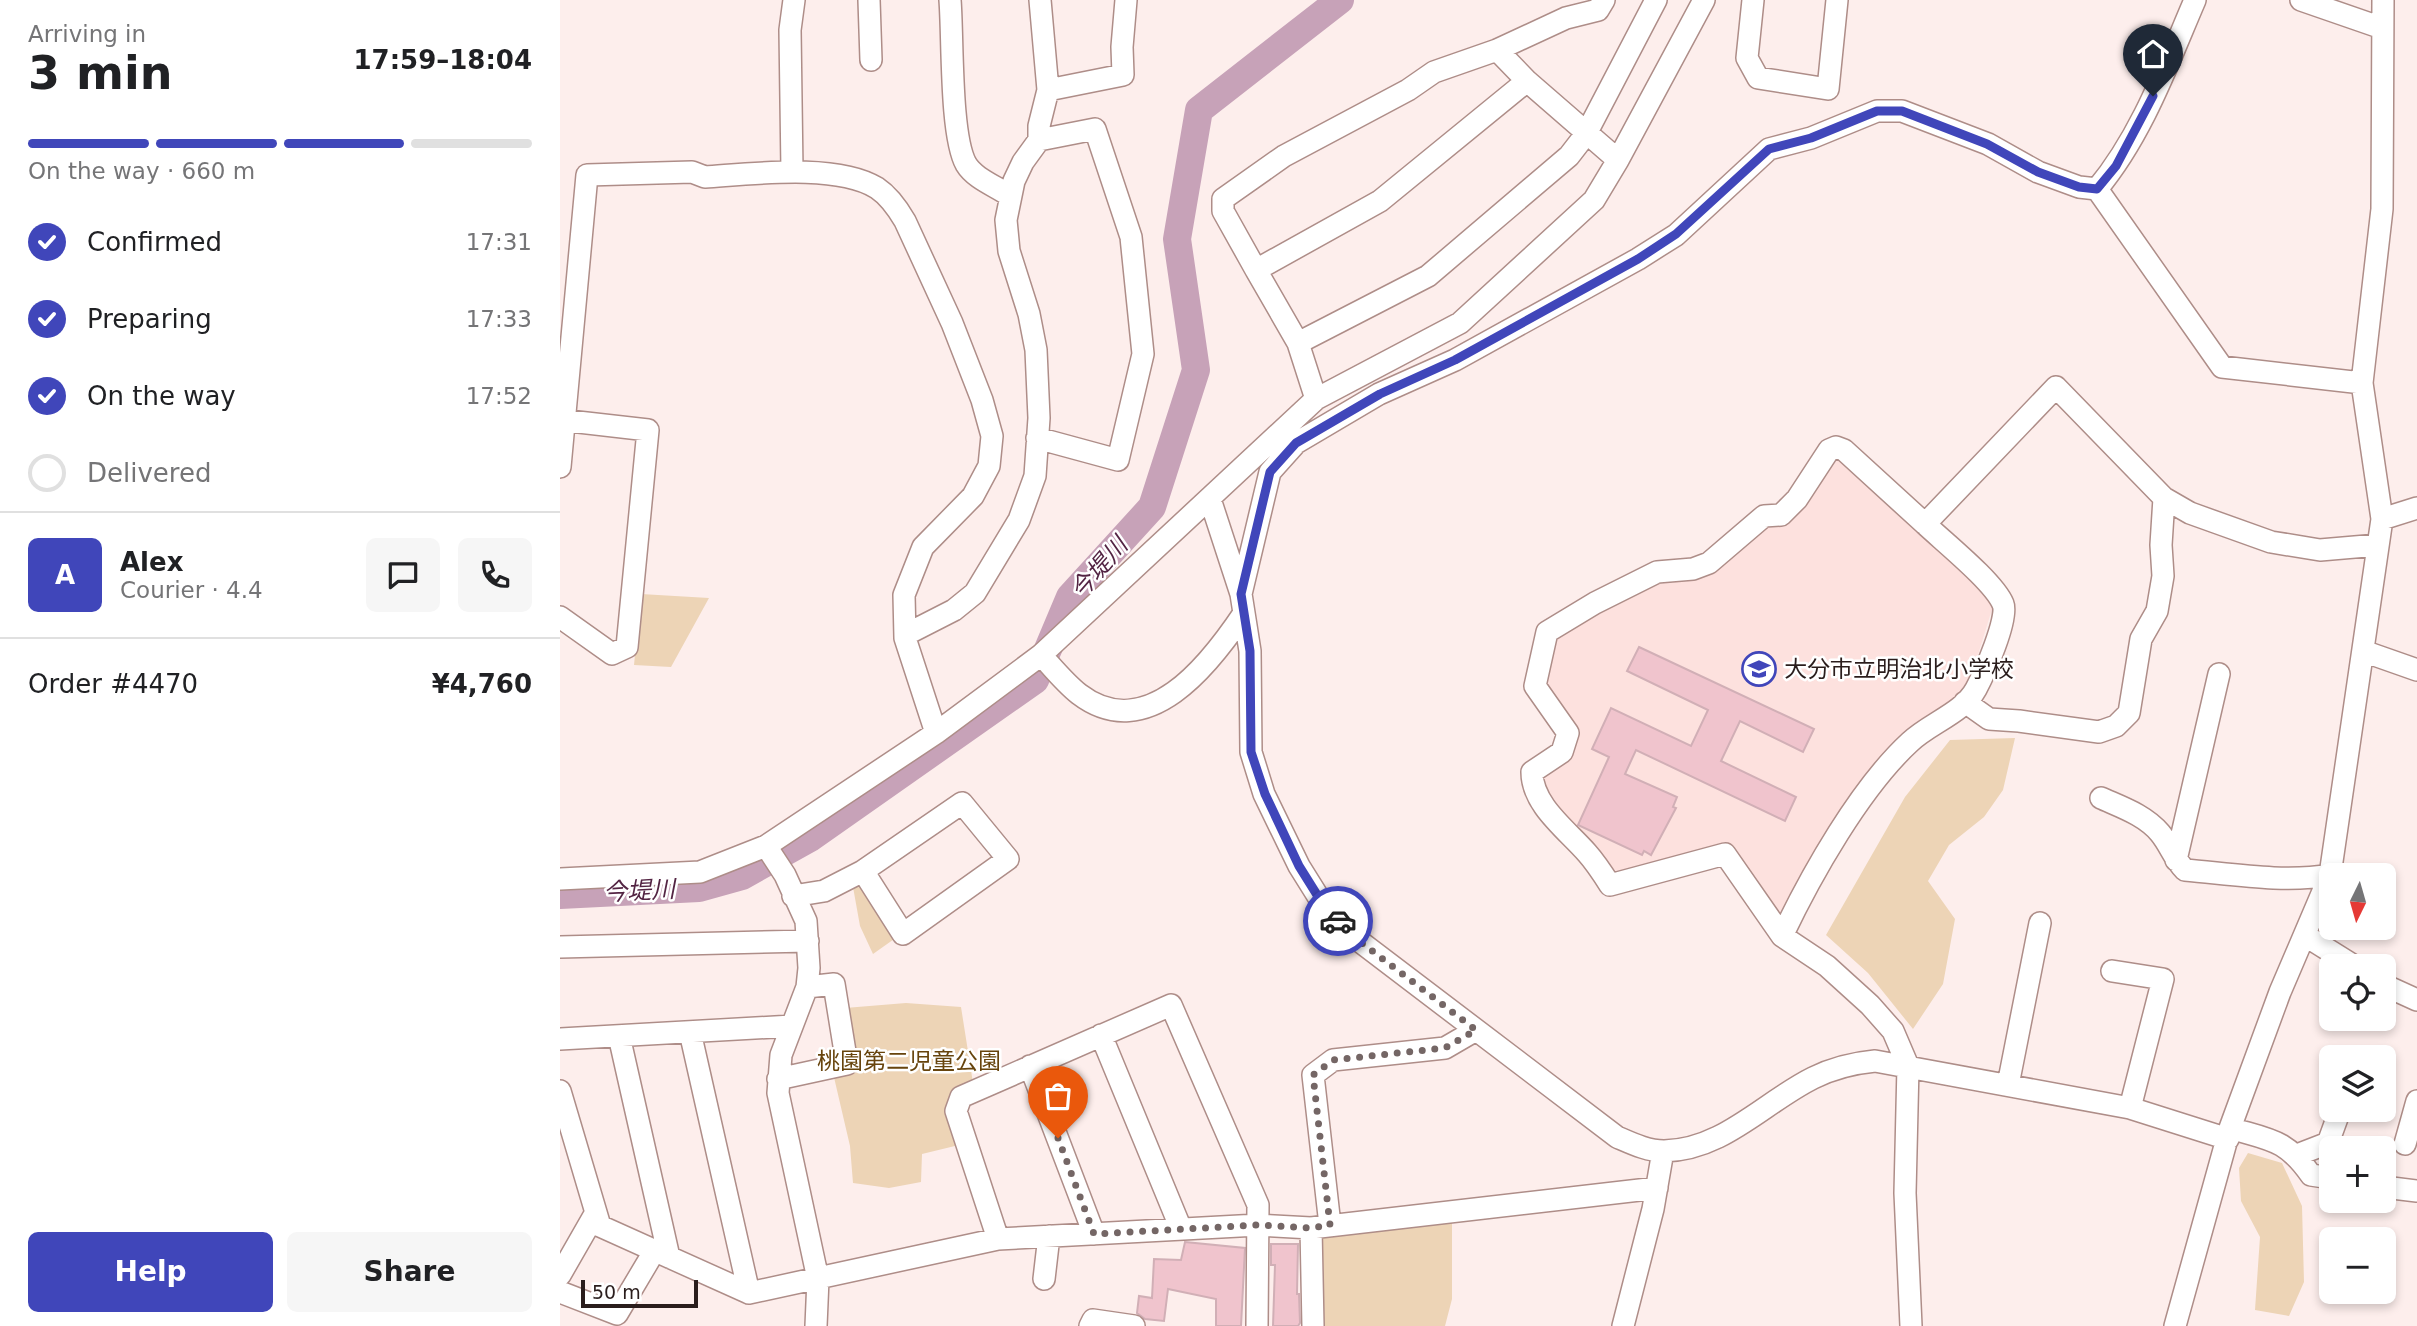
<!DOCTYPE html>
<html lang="en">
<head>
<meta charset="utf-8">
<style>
	:root { --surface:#fff; --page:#f6f6f6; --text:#202124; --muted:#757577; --line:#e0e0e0; --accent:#4046ba }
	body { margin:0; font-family:"DejaVu Sans","Noto Sans JP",sans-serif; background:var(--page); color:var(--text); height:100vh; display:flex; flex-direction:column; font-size:26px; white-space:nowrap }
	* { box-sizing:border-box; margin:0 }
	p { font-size:23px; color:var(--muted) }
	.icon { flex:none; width:38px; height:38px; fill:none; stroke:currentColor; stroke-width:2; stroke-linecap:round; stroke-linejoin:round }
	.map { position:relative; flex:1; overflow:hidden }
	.side { display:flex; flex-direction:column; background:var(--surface); width:560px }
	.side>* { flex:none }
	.needle { width:46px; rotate:185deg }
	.buttons { position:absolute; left:1759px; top:863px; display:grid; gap:14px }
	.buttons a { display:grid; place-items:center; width:77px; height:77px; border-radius:10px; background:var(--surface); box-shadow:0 4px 10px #0003; font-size:35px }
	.scale { position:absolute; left:21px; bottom:18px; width:117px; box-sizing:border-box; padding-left:7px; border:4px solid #2a1d1c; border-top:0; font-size:19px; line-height:24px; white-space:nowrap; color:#2a1d1c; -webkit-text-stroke:5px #fff; paint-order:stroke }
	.pin { position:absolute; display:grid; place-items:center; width:60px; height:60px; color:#fff; margin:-72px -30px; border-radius:50% 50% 50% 0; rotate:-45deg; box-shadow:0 0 7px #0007 }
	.pin .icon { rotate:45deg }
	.courier { position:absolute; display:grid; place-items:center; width:70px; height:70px; margin:-35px; border:5px solid #4046ba; border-radius:50%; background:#fff; color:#222; box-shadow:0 2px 9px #0007 }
	.head em { font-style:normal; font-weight:700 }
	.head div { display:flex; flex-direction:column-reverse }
	.head { display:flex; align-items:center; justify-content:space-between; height:119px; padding:0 28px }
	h1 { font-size:46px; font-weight:700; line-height:52px }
	.bar { display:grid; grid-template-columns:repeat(4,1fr); gap:10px 7px; align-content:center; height:84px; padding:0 28px }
	.bar i { height:9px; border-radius:5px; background:var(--line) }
	.bar .current { background:var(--accent) }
	.bar p { grid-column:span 4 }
	.line { display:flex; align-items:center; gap:18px; padding:0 28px; border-top:2px solid var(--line) }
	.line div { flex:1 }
	.round { display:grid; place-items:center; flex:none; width:74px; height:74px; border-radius:10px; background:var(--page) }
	ol { padding:0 28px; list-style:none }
	li { display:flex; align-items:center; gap:21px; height:77px }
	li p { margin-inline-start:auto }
	li .icon { padding:7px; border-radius:50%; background:var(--accent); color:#fff; stroke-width:4 }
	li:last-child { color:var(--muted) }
	li i { width:38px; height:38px; border:4px solid var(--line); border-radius:50% }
	.action { display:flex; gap:14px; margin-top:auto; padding:14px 28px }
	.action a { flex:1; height:80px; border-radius:10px; background:var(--accent); color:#fff; font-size:28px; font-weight:700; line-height:80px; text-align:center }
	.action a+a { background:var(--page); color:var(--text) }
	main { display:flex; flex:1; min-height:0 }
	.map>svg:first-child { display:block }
	.built { fill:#fde1de }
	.green { fill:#edd4b6 }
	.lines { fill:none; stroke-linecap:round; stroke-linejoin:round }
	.river { stroke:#c7a2b8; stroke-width:28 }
	.building { fill:#f0c4cd; stroke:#d1afb6; stroke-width:2 }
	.minor-casing { stroke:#ae8d88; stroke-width:24 }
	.minor { stroke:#fff; stroke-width:21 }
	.done { stroke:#746665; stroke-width:7; stroke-dasharray:0 12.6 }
	.route { stroke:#4046ba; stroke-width:9 }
	.labels { text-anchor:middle; stroke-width:5; stroke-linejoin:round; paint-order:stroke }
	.poi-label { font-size:23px; fill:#2a1d1c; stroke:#fff; text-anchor:start }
	.park-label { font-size:23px; fill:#67440d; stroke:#fff }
	.water-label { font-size:24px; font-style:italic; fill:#532443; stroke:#fff }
</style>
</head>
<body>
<main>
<section class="side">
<div class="head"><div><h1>3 min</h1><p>Arriving in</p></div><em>17:59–18:04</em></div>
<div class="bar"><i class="current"></i><i class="current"></i><i class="current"></i><i></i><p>On the way · 660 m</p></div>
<ol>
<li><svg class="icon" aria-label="check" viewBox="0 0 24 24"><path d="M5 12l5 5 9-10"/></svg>Confirmed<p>17:31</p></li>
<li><svg class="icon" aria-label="check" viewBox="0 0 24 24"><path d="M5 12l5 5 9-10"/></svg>Preparing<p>17:33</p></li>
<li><svg class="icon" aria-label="check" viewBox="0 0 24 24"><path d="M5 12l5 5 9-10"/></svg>On the way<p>17:52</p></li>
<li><i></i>Delivered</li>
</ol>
<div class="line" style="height:126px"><b class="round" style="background:var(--accent);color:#fff">A</b><div><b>Alex</b><p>Courier · 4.4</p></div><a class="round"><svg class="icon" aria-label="chat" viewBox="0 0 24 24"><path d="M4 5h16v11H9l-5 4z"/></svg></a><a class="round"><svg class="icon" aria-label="phone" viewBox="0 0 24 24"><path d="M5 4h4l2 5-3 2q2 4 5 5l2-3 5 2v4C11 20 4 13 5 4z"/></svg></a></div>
<div class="line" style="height:91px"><div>Order #4470</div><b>¥4,760</b></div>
<div class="action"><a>Help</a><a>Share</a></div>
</section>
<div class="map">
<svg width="1857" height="1326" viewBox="0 0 1857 1326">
	<rect width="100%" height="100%" fill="#fdeeec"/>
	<path class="built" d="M 1272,452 L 1431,594 L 1433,606 L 1407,690 L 1344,734 L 1223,915 L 1216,918 L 1166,843 L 1058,878 L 1048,876 L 976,782 L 1007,756 L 981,687 L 992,635 L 1098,577 L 1151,568 Z"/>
	<path class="green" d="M 81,594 L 149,598 L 111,667 L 74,665 Z
		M 1455,738 L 1443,790 L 1424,817 L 1389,845 L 1368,881 L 1395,919 L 1383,984 L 1353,1029 L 1308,973 L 1266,935 L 1345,797 L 1390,740 Z
		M 298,884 L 305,889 L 337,937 L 313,954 L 300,926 L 293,887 Z
		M 346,1003 L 401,1007 L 413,1083 L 399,1145 L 362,1154 L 361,1182 L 329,1188 L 293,1183 L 290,1146 L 273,1073 L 285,1008 Z
		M 1688,1153 L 1722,1163 L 1742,1206 L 1744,1282 L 1729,1316 L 1695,1310 L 1700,1237 L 1681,1201 L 1679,1168 Z
		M 892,1219 L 892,1299 L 885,1326 L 760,1326 L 759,1239 L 767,1233 Z"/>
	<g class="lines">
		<path class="river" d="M 0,895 L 139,888 L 182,876 L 250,838 L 475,680 L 510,597 L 592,507 L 636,370 L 617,239 L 639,110 L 780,0"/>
	</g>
	<path class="building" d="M 1079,647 L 1254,729 L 1243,752 L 1180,721 L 1161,761 L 1236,797 L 1225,821 L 1076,750 L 1065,774 L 1117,797 L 1113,807 L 1116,808 L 1091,855 L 1084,851 L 1082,855 L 1018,825 L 1049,757 L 1032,749 L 1051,708 L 1131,746 L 1148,710 L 1067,671 Z
		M 625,1242 L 685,1248 L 681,1326 L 656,1326 L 656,1299 L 608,1289 L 604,1321 L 585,1319 L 577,1313 L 579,1296 L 592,1298 L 594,1259 L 621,1260 Z
		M 711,1244 L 738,1244 L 737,1294 L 739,1294 L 740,1323 L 738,1326 L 713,1326 L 715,1265 L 711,1265 Z"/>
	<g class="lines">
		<g class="minor-casing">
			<path id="minor" d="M 309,0 L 311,60
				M 390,0 C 393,37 390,135 406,164 C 415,179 436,186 450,196
				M 1193,0 L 1187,58 L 1198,78 L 1268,89 L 1277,0
				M 1741,0 L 1822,28
				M 937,50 L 1006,18 L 1038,10 L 1044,0
				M 488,90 L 563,75 L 562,47 L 566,0
				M 232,171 L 230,30 L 234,0
				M 1537,189 L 1662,367 L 1802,383
				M 1537,189 C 1582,135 1607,65 1635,0
				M 696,270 L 663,211 L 663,199 L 724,156 L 848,90 L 874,72 L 937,50 L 967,81
				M 738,343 L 868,276 L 1009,156 L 1026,134 L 1096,0
				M 756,399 L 738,343 L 696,270 L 820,201 L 967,81 L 1058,160
				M 0,420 L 88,430 L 67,647 L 52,654 L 0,617
				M 477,438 L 558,460 L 583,354 L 571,237 L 535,129 L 479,140
				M 0,467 L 27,175 L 132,172 L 145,177 C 191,174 277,163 317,188 C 329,196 338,209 345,221 L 392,323 L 422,400 L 432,436 L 429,466 L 413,496 L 363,547 L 344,595 L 345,638 L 376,733
				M 650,499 L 681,594 L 690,651 L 691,752 L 704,794 L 739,866 L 764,906 L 794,937 L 1057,1137 C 1071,1143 1087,1151 1104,1151 C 1163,1150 1203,1103 1253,1078 C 1273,1068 1294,1063 1315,1061 L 1570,1108 L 1668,1139
				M 1822,519 L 1857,508
				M 681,594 L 710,472 L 736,443 L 819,394 L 895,360 L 1078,259 L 1116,235 L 1209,149 L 1251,138 L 1317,111 L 1342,111 L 1428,144 L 1478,172 L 1519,187 L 1537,189
				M 345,635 L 394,610 L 415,593 L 459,520 L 475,476 L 479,418 L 476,350 L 469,314 L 449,251 L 446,220 L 454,181 L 463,162 L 479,140 L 479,126 L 488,90 L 480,0
				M 1803,651 L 1857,670
				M 481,655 C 493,668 505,683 519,694 C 587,746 650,664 684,613
				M 1405,702 L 1429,719 L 1459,721 L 1539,732 L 1556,726 L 1569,713 L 1581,639 L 1597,611 L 1603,576 L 1601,545 L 1604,498
				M 1541,798 C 1561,807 1585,815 1600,833 C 1610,845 1614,859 1625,870 C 1672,874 1724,883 1770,875
				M 206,846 L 225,875 L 246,921 L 249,968 L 247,987 L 221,1055 L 218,1093 L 258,1279 L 256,1326
				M 1616,860 L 1659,674
				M 0,879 L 140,872 L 206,846 L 376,733 L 481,655 L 756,399 L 900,323 L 1034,200 L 1058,160 L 1144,0
				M 233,896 L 264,891 L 303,871 L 343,934 L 448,859 L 402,803 L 303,871
				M 1222,936 C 1251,875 1300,788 1350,742 C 1370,723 1403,713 1416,689 C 1424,674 1449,618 1443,604 C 1434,582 1384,542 1365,524 L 1496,387 L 1604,498 L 1630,513 L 1711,542 L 1760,550 L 1818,545
				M 1746,936 L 1794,966
				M 0,947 L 248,941
				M 1552,971 L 1603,979 L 1570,1108
				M 1824,985 L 1857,1000
				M 130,1032 L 189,1293
				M 541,1035 L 621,1229
				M 59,1036 L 109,1257
				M 0,1039 L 232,1026
				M 470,1066 L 534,1234
				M 218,1079 L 287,1064 L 274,984 L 247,987
				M 1448,1085 L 1480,923
				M 0,1091 L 40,1226 L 189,1293 L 438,1239 L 698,1225 L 751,1228 L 1097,1188
				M 1670,1128 C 1710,1140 1726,1139 1751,1175 L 1771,1178
				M 1845,1144 L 1857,1101
				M 1737,1155 L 1768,1143 L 1780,1110
				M 1824,1187 L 1857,1191
				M 770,1225 L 753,1075 L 773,1060 L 885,1048 L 916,1030
				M 751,1228 L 753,1326
				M 438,1239 L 396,1111 L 401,1097 L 611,1005 L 698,1205 L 697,1326
				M 0,1275 L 35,1214
				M 484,1279 L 489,1236
				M 0,1292 L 57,1314 L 95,1250
				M 530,1326 L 533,1320 L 574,1326
				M 1063,1326 L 1093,1209 L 1103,1151
				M 1351,1326 L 1345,1193 L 1348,1066 L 1333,1031 L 1310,1005 L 1267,966 L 1222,936 L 1165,854 L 1050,885 C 1043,874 1036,863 1027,853 C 1007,830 972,805 972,772 L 1002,752 L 1008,733 L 975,686 L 987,632 L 1035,603 L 1097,572 L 1133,569 L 1149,563 L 1204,516 L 1221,515 L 1237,499 L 1269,450 L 1276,447 L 1284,450 L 1365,524
				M 1615,1326 L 1670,1128 L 1720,992 L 1770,875 L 1822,519 L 1802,383 L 1822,209 L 1823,0"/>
		</g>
		<use href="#minor" class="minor"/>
	</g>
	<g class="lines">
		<path class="done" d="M 498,1138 L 534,1234 L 698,1225 L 751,1228 L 770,1225 L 753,1075 L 773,1060 L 885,1048 L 916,1030 L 794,937 L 778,921"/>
		<path class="route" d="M 778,921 L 764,906 L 739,866 L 705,794 L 691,752 L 690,651 L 681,594 L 710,472 L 736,443 L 820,394 L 895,360 L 1078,259 L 1116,234 L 1209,149 L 1251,138 L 1317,111 L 1342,111 L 1427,144 L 1478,172 L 1519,187 L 1537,189 L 1556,166 L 1593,96"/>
	</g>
	<defs>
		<g id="school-ring" transform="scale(1.75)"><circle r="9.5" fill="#fff" stroke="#4046ba" stroke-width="1.5"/><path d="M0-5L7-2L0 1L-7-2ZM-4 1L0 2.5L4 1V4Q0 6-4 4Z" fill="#4046ba"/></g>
	</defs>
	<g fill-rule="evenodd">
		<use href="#school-ring" x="1199" y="669"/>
	</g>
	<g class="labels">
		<g class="poi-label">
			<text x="1224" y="677">大分市立明治北小学校</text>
		</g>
		<g class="park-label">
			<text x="349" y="1069">桃園第二児童公園</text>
		</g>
		<g class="water-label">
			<text transform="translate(539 568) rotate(-49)" y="8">今堤川</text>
			<text transform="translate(79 891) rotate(-3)" y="8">今堤川</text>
		</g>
	</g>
</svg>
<div class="buttons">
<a><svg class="needle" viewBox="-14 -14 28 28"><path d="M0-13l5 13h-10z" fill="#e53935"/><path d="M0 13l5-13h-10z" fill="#757577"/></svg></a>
<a><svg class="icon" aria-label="locate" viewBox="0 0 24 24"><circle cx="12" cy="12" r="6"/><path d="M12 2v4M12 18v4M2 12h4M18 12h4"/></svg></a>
<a><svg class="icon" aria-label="layers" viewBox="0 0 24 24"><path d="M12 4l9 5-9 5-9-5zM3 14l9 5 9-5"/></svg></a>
<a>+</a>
<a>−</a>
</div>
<div class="scale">50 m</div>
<div class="pin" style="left:498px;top:1138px;background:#ea580c"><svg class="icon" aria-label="bag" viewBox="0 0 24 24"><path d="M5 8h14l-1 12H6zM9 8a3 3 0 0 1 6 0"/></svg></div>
<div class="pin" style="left:1593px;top:96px;background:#1f2937"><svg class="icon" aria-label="home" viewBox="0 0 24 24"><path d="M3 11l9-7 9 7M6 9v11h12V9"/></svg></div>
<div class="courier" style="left:778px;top:921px"><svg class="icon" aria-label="car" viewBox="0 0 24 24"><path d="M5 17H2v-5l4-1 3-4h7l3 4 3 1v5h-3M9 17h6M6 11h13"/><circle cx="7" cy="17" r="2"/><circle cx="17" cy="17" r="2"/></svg></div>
</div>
</main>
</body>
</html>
